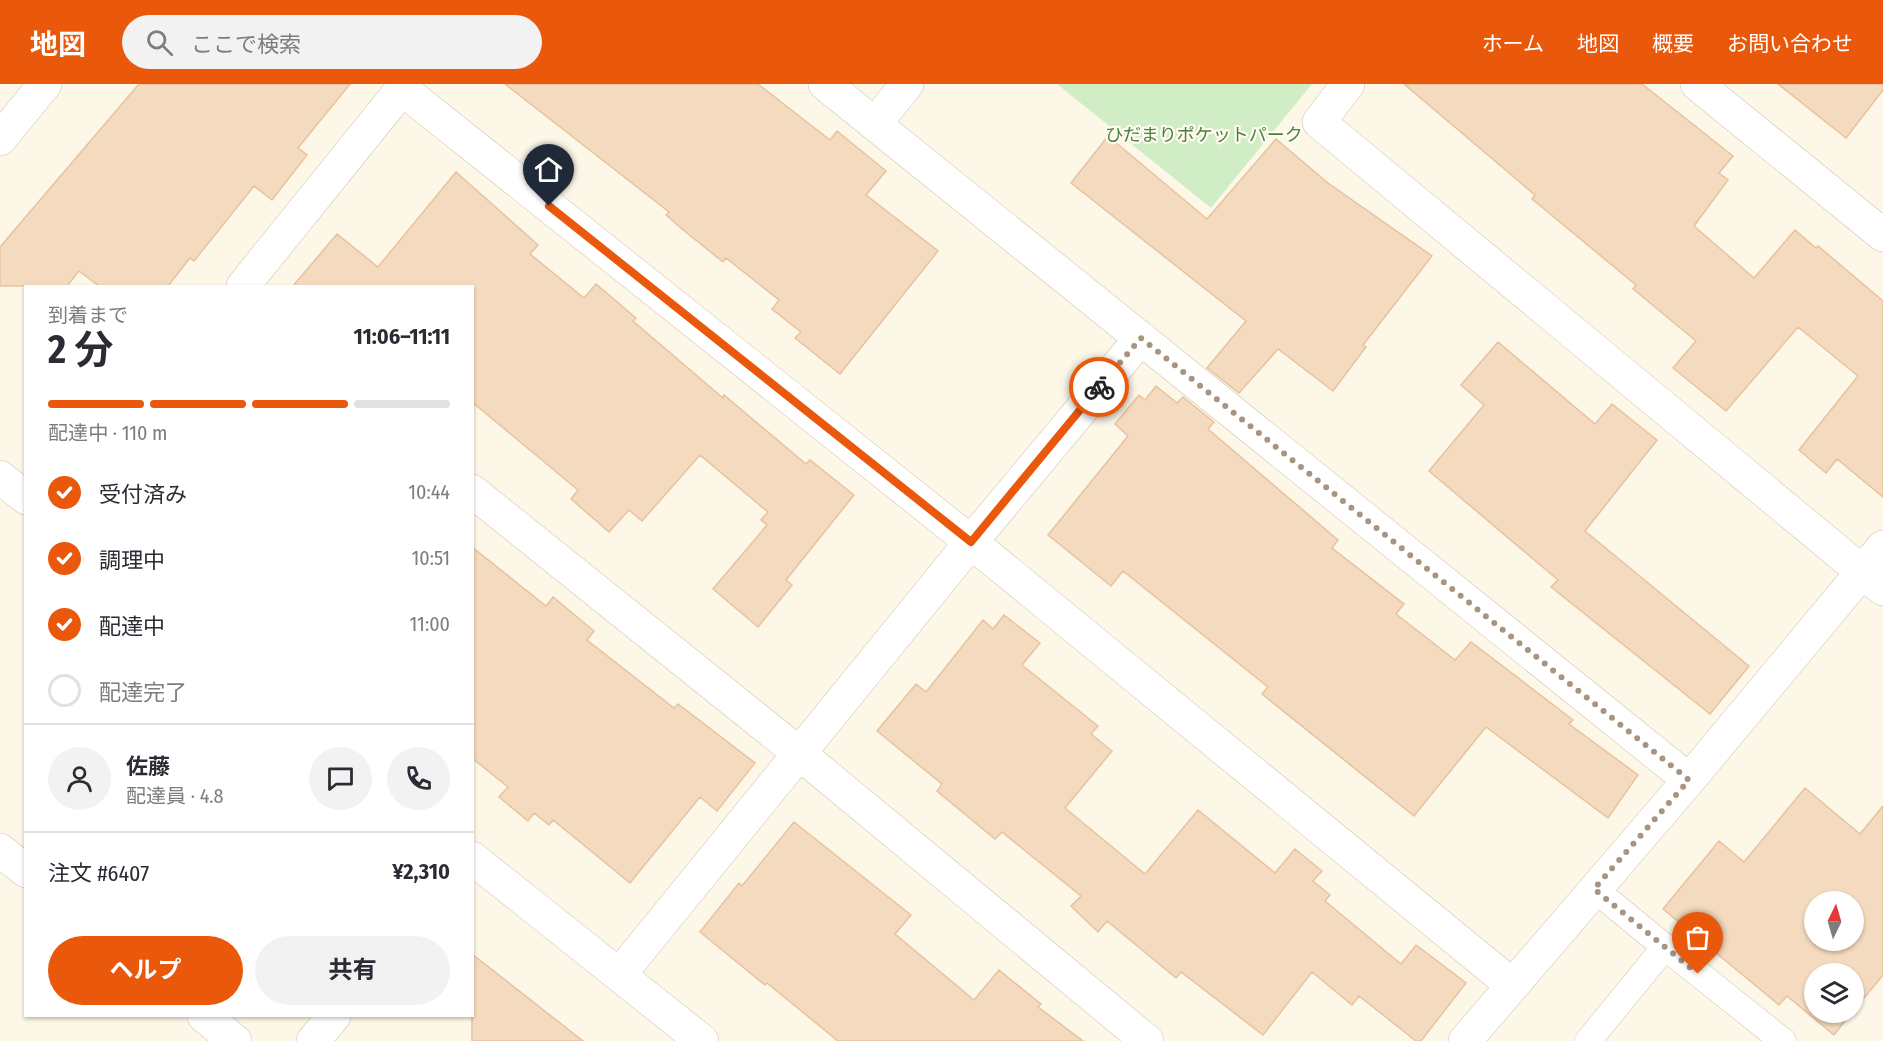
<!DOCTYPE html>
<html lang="ja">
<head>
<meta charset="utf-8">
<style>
	:root { --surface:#fff; --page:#f2f2f3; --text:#2b2b33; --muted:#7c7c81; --line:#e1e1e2; --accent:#ea580c }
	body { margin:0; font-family:"Fira Sans Condensed","Noto Sans JP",sans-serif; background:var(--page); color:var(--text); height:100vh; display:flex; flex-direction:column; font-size:22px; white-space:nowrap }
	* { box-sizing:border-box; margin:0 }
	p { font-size:20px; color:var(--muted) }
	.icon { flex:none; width:33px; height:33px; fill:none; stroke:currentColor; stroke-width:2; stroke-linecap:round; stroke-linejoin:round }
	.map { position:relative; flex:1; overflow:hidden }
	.details { position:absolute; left:24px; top:201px; width:450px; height:732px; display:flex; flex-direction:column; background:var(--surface); border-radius:0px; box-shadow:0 2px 4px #0004 }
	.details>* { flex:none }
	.needle { width:39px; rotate:5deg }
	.fabs { position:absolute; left:1804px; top:807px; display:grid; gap:12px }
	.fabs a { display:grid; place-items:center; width:60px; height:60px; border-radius:50%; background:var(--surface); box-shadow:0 2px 4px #0004; font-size:30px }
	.pin { position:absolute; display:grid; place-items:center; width:51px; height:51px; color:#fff; margin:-62px -26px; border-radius:50% 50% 50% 0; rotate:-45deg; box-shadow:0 0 6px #0007 }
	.pin .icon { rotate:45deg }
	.courier { position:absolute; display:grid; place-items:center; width:60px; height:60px; margin:-30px; border:4px solid #ea580c; border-radius:50%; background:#fff; color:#222; box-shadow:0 2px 8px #0007 }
	.head em { font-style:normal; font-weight:700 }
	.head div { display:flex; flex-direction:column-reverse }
	.head { display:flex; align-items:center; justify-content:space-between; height:102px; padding:0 24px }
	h1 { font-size:39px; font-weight:700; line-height:45px }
	.bar { display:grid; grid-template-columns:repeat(4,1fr); gap:9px 6px; align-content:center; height:72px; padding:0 24px }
	.bar i { height:8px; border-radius:4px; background:var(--line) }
	.bar .selected { background:var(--accent) }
	.bar p { grid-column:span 4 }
	.line { display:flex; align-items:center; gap:15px; padding:0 24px; border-top:2px solid var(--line) }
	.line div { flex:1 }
	.round { display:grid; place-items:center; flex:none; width:63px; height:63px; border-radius:32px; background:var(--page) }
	ol { padding:0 24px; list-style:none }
	li { display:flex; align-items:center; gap:18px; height:66px }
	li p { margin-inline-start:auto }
	li .icon { padding:6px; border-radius:50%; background:var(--accent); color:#fff; stroke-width:4 }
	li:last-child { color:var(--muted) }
	li i { width:33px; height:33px; border:3px solid var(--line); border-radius:50% }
	.cta { display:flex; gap:12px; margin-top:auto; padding:12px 24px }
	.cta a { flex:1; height:69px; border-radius:36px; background:var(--accent); color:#fff; font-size:24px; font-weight:700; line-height:69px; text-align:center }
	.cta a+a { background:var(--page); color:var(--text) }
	header { display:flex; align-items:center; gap:36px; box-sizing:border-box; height:84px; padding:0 30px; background:var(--accent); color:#fff }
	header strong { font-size:28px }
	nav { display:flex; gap:33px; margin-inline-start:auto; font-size:21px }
	.search { width:420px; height:54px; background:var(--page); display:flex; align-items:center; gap:15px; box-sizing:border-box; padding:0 21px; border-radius:33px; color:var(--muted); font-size:22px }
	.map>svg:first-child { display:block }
	.green { fill:#d1edc5 }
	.building { fill:#f4dabe; stroke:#e8c29e; stroke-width:1.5; fill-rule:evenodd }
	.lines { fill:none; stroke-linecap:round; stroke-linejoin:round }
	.lane-casing { stroke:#d1c0ac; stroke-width:27 }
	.street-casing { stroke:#d1c0ac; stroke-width:34 }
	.lane { stroke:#fff; stroke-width:26 }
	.street { stroke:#fff; stroke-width:33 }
	.done { stroke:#a89581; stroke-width:6; stroke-dasharray:0 10.8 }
	.route { stroke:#ea580c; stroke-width:8 }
	.labels { text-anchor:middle; stroke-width:4.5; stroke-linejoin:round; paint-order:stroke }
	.park-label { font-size:18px; fill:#4c8041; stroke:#fffbf0 }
</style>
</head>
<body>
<header>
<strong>地図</strong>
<div class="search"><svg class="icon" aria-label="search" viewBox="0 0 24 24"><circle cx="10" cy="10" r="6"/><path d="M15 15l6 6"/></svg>ここで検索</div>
<nav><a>ホーム</a><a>地図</a><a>概要</a><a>お問い合わせ</a></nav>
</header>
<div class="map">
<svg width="1883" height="957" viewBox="0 0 1883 957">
	<rect width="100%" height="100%" fill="#fdf7e8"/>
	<path class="green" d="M 1057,0 L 1312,0 L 1211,124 Z"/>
	<path class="building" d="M 139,0 L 350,0 L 298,64 L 307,71 L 272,116 L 254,102 L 194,177 L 190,174 L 168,202 L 99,202 L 79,187 L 67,202 L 0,202 L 0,163 Z
		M 505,0 L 758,0 L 830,56 L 837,47 L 886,87 L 866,111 L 938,167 L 840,290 L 795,254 L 801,248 L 772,225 L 779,216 L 726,174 L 723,178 L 682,145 L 666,131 L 669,128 Z
		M 1404,0 L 1642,0 L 1733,72 L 1719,89 L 1728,96 L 1694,142 L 1754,194 L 1795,146 L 1816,164 L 1818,162 L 1883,217 L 1883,413 L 1837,375 L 1826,389 L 1799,366 L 1858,292 L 1798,243 L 1726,327 L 1673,284 L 1696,257 L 1633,205 L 1636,201 L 1532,115 L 1535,111 Z
		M 1778,0 L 1883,0 L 1883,6 L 1846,54 Z
		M 1108,52 L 1207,135 L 1276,55 L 1328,99 L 1432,172 L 1363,261 L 1366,263 L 1333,307 L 1278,265 L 1239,309 L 1207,284 L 1246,237 L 1071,99 Z
		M 456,88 L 538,161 L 530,170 L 584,214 L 596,200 L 636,234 L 633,237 L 723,314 L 724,311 L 806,380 L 810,376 L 854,411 L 786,496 L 792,501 L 758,543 L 713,505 L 767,441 L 761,436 L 768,428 L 700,371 L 642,437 L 629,426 L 609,448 L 571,415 L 578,406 L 472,318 L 472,202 L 293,202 L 337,150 L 378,183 Z
		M 1498,258 L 1595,340 L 1612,320 L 1657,356 L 1585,447 L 1749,582 L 1710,630 L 1551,503 L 1558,496 L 1429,387 L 1484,321 L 1461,301 Z
		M 1156,302 L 1177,319 L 1183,313 L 1214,338 L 1208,345 L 1338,456 L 1332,464 L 1404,520 L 1396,530 L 1455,576 L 1471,558 L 1573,636 L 1569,640 L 1638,691 L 1608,734 L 1486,643 L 1414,732 L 1262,610 L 1268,603 L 1123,487 L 1111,502 L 1048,451 L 1128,352 L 1115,340 L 1139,311 L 1145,316 Z
		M 472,463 L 546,522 L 553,513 L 594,547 L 587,556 L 674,624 L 678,620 L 755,679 L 717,727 L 700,713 L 630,799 L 553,736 L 549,741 L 534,729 L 528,737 L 499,713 L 508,703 L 472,674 Z
		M 1004,531 L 1040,559 L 1022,581 L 1098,642 L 1091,650 L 1112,667 L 1065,724 L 1145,790 L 1198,726 L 1275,789 L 1295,765 L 1322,787 L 1313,797 L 1330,811 L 1325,817 L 1401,880 L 1416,861 L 1466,899 L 1421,957 L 1416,957 L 1359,912 L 1352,921 L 1312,888 L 1263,951 L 1181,888 L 1176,894 L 1107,837 L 1098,848 L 1071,822 L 1081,812 L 1002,748 L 995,755 L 937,707 L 942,700 L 877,647 L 916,600 L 926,608 L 983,536 L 993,545 Z
		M 1805,704 L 1860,750 L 1883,722 L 1883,891 L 1854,926 L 1854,890 L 1815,890 L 1815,928 L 1852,928 L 1834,951 L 1787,912 L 1779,921 L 1663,825 L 1719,757 L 1744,778 ZM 1815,818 L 1854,818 L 1854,856 L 1815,856 Z
		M 794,738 L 911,831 L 895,850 L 974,916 L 999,886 L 1041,920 L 1038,923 L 1083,957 L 838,957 L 767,899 L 765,901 L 700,848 L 739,799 L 742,802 Z
		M 472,870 L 583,957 L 472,957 Z"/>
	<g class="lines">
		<g class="lane-casing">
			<path id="lane" d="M 1594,805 L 1665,863
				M 1588,957 L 1665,863 L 1783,957"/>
		</g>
		<g class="street-casing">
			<path id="street" d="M 825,0 L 1689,696
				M 1348,0 L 1319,38 L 1883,505
				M 1697,0 L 1883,151
				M 402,5 L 971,458 L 1512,901
				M 875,40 L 907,0
				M 0,55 L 45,0
				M 243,202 L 406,0
				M 0,393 L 26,414
				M 472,407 L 800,670 L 1147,957
				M 0,766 L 26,787
				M 472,774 L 702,957
				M 620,890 L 971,458 L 1141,254
				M 204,932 L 235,957
				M 313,957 L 334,932
				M 1465,957 L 1689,696 L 1883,463"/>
		</g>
		<use href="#lane" class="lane"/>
		<use href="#street" class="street"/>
	</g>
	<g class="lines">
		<path class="done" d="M 1099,303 L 1141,254 L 1689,696 L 1594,805 L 1698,890"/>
		<path class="route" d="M 549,122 L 971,458 L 1099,303"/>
	</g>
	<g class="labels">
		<g class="park-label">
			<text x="1204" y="57">ひだまりポケットパーク</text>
		</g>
	</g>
</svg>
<div class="fabs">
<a><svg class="needle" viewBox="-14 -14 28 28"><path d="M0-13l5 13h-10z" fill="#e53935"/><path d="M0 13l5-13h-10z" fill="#7c7c81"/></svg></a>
<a><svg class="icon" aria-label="layers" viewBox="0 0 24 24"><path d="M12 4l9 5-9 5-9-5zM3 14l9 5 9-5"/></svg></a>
</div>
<div class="pin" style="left:1698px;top:890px;background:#ea580c"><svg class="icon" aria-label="bag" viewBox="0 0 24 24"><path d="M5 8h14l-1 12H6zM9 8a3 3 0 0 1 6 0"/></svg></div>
<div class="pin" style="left:549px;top:122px;background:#1f2937"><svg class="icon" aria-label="home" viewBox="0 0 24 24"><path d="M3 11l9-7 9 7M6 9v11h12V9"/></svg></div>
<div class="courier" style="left:1099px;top:303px"><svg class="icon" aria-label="bike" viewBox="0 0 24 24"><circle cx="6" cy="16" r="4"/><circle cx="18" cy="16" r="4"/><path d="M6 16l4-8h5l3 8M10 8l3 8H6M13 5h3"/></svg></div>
<section class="details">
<div class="head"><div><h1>2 分</h1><p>到着まで</p></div><em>11:06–11:11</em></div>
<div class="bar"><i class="selected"></i><i class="selected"></i><i class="selected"></i><i></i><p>配達中 · 110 m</p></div>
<ol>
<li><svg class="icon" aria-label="check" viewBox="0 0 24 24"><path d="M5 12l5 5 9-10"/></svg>受付済み<p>10:44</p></li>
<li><svg class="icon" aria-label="check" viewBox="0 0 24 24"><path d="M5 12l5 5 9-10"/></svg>調理中<p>10:51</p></li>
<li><svg class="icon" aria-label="check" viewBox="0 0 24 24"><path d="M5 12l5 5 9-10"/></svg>配達中<p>11:00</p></li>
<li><i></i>配達完了</li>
</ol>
<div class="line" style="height:108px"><a class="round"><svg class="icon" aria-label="person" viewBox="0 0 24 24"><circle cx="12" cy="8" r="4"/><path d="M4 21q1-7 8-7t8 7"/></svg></a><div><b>佐藤</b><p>配達員 · 4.8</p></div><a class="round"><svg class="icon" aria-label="chat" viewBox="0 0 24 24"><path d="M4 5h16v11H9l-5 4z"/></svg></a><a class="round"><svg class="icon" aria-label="phone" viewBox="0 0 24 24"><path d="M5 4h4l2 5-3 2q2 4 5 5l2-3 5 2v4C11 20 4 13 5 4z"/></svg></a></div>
<div class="line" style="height:78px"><div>注文 #6407</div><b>¥2,310</b></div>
<div class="cta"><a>ヘルプ</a><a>共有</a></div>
</section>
</div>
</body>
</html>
